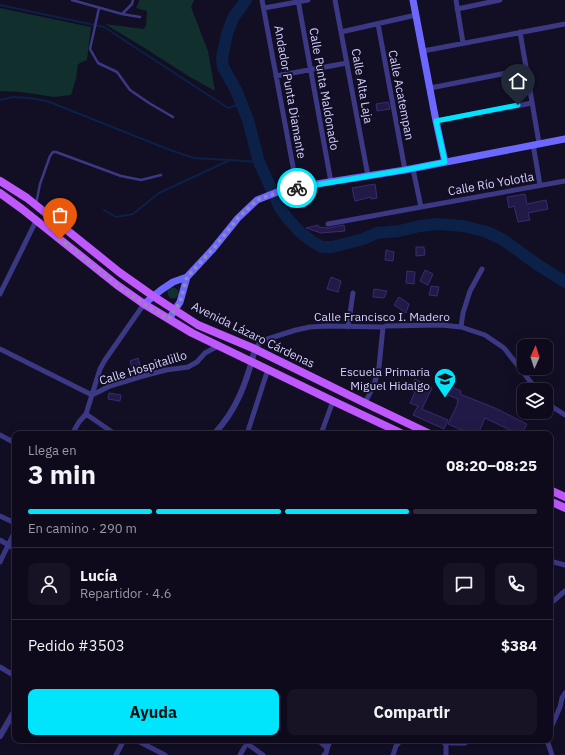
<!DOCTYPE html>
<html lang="es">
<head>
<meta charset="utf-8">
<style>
	:root { --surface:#0e0a1b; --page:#171324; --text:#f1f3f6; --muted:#9b9aa3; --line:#2e2b3a; --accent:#00e4fc }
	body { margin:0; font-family:"IBM Plex Sans",sans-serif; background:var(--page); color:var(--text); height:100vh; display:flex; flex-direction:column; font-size:15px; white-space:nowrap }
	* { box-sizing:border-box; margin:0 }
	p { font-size:13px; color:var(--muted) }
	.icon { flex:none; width:22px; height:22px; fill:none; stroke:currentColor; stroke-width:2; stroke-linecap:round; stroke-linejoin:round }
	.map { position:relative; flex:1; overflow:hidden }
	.side { position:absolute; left:12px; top:431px; width:541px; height:312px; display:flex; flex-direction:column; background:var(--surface); border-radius:8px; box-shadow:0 4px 16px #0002,0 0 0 1px var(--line) }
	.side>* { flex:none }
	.needle { width:26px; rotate:3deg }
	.buttons { position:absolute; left:517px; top:339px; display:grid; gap:8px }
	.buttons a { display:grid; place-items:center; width:36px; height:36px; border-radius:8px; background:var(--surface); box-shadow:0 4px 16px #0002,0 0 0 1px var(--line); font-size:20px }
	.pin { position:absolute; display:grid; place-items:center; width:34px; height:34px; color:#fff; margin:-41px -17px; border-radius:50% 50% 50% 0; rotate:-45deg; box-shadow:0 0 4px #0007 }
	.pin .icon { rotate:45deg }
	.courier { position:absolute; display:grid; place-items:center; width:40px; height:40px; margin:-20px; border:3px solid #00e4fc; border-radius:50%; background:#fff; color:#222; box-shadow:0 1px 5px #0007 }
	.headline em { font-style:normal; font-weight:800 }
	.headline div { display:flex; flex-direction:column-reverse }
	.headline { display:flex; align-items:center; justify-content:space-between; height:68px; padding:0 16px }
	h1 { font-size:26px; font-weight:800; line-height:30px }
	.bar { display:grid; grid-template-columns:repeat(4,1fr); gap:6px 4px; align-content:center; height:48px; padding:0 16px }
	.bar i { height:5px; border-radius:3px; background:var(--line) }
	.bar .on { background:var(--accent) }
	.bar p { grid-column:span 4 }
	.line { display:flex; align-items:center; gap:10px; padding:0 16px; border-top:1px solid var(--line) }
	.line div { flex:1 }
	.round { display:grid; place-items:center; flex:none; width:42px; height:42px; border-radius:8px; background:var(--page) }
	.cta { display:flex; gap:8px; margin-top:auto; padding:8px 16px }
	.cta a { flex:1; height:46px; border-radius:8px; background:var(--accent); color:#111; font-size:16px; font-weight:800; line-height:46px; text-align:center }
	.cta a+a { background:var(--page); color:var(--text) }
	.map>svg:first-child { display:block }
	.green { fill:#112f2d }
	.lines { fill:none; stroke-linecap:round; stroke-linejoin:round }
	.stream { stroke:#0b2147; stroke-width:2 }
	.river { stroke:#0b2147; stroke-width:12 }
	.building { fill:#221a46; stroke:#392b72 }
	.service { stroke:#3b3884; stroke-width:2.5 }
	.minor { stroke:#3b3884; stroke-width:5 }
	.tertiary { stroke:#3b3884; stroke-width:6 }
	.secondary { stroke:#6c68ff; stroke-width:7 }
	.primary { stroke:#c058ff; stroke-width:8 }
	.done { stroke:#918db2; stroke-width:4; stroke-dasharray:0 7.2 }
	.route { stroke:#00e4fc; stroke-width:5 }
	.labels { text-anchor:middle; stroke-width:3.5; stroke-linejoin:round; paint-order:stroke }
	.street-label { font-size:12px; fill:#d6d1ff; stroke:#120e24 }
	.poi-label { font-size:12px; fill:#d6d1ff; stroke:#120e24; text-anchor:end }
</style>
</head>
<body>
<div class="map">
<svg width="565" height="755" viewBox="0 0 565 755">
	<rect width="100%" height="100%" fill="#120e24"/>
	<path class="green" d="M 139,0 L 194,0 L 191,7 L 208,51 L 215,91 L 190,77 L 143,47 L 105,24 L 144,29 L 146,25 L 147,11 L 136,8 L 139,2 Z
		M 0,8 L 91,27 L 87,60 L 78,64 L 76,79 L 71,95 L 54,97 L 21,92 L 0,91 Z
		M167.5 293a5.5 5.5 0 1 1 11 0a5.5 5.5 0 1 1-11 0Z"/>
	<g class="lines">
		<path class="stream" d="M 0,5 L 104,27 L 228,108 L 241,104
			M 0,100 L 13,97 L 29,98 L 47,101 L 170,150 L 194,158 L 230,160
			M 104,210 L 116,217 L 133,214 L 159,193 L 230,160 L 259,162"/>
		<path class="river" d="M 246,0 L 233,18 L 227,34 L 222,58 L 223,67 L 236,90 L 248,120 L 259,162 L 280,208 L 288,219 L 301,233 L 313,242 L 322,247 L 332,247 L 363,239 L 377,233 L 399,231 L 420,226 L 438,224 L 463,226 L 487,232 L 502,239 L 538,265 L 565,282"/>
	</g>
	<path class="building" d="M 388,102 L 390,109 L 377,111 L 376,104 Z
		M 375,184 L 377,198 L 371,199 L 371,197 L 355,201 L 352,188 Z
		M 525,194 L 527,204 L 546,200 L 548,209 L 528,213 L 530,220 L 518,222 L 514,206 L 509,208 L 507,197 Z
		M 318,225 L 319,227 L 328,228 L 344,225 L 345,231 L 321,233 L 306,228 Z
		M 416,247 L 424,247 L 425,255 L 416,256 Z
		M 386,250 L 394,252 L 393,261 L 385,260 Z
		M 425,270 L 433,274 L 428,285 L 420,281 Z
		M 407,271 L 415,272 L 414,284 L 406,283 Z
		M 331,277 L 341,281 L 338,292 L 327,289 Z
		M 431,286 L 439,287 L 437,296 L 429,295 Z
		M 374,289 L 387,291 L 384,298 L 373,297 Z
		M 399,297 L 409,304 L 406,313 L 394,305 Z
		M 138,358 L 142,372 L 134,375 L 130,361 Z
		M 415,379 L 432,388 L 422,409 L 448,420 L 444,429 L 413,415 L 418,406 L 410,403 L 415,392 L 410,390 Z
		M 452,387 L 461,391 L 460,394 L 495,408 L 527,424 L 522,434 L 518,434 L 485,418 L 478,434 L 471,434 L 448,424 L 457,405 L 458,399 L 448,395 Z
		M 109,393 L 121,395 L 120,401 L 108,399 Z"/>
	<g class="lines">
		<path class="service" d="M 72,0 L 122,14 L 140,17
			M 99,8 L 90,49 L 98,63 L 117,72 L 130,90 L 149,103 L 173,117
			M 122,14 L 132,4 L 133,0
			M 36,204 L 40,184 L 50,156 L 53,152 L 56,152 L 121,176 L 141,180 L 161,175"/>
		<path class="minor" d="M 262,0 L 297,188
			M 298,0 L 331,182
			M 335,0 L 368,176
			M 456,0 L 463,43
			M 264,8 L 308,0
			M 457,9 L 500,0
			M 378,24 L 405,170
			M 341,32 L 416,15
			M 520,32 L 539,143
			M 423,51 L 565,24
			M 276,76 L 347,63
			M 430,88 L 527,69
			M 436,121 L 532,103
			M 533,144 L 540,185
			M 413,169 L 421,207
			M 328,224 L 421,207 L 565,181
			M 0,294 L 36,221
			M 348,327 L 353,293
			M 461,327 L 463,313 L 470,291 L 482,269
			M 0,349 L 92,395
			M 255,349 L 261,341 L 296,330 L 310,327 L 327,326 L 383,327 L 386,326 L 441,325 L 461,327 L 485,335 L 504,348 L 537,390
			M 92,395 L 110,386 L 143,376 L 166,370 L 188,367 L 197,362 L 205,353 L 218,346
			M 546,401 L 548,404 L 565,415
			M 365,403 L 374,385 L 379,367 L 383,327
			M 86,414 L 115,434
			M 72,434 L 79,422 L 86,414 L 100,369 L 105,360 L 144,304
			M 247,434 L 268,369
			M 321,434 L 333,401
			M 0,435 L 15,443
			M 0,516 L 15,523
			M 0,540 L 15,549
			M 550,561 L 565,565
			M 0,562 L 15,531
			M 550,604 L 565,591
			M 0,667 L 15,676
			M 550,730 L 560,707 L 562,698 L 565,693
			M 136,740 L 165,755
			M 242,740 L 263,755
			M 318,740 L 327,748
			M 442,740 L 446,745 L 446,755
			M 444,740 L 451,743 L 465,743
			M 547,740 L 552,755
			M 116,755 L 124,740
			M 240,755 L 248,741
			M 324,755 L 326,753 L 330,740
			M 393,755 L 396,746 L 401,740"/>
		<path class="tertiary" d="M 214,434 C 237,410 247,381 255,349
			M 0,736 L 15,710"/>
		<path class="secondary" d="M 413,0 L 436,121 L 445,162
			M 144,304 L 161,290 L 173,282 L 187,277 L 213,249 L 238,218 L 257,200 L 285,189 L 405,170 L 565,139
			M 169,319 L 180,302 L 187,277"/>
		<path class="primary" d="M 0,181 L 27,198 L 119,272 L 153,296 L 198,325 L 255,349 L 365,403 L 430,434
			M 0,193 L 22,209 L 117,285 L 144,304 L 192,333 L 333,401 L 403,434
			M 550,490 L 565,497
			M 550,501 L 565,508"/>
	</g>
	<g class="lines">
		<path class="done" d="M 60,239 L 117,285 L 144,304 L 169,319 L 180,302 L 187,277 L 213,249 L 238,218 L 257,200 L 285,190 L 297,188"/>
		<path class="route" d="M 297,188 L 405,170 L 445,162 L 436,121 L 518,105"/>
	</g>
	<defs>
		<g id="school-pin" transform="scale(1.15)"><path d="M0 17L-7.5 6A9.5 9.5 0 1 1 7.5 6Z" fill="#00e4fc" stroke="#120e24"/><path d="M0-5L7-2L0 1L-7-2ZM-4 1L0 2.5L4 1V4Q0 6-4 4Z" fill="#111"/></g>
	</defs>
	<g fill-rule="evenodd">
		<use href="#school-pin" x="445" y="379"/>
	</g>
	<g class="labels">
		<g class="street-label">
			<text transform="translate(362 86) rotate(80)" y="4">Calle Alta Laja</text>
			<text transform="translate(324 89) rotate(80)" y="4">Calle Punta Maldonado</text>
			<text transform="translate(290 92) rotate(80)" y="4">Andador Punta Diamante</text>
			<text transform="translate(401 95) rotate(79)" y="4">Calle Acatempan</text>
			<text transform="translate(491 184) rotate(-10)" y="4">Calle Río Yolotla</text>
			<text x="382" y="321">Calle Francisco I. Madero</text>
			<text transform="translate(253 335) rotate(26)" y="4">Avenida Lázaro Cárdenas</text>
			<text transform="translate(143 368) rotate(-17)" y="4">Calle Hospitalillo</text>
		</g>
		<g class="poi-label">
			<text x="430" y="376">Escuela Primaria<tspan x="430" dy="14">Miguel Hidalgo</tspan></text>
		</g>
	</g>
</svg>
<div class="buttons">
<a><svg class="needle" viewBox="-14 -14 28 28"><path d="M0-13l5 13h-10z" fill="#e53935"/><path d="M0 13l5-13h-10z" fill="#9b9aa3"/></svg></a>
<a><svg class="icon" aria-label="layers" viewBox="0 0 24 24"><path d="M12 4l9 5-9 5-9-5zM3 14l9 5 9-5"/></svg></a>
</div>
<div class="pin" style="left:60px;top:239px;background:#ea580c"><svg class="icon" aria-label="bag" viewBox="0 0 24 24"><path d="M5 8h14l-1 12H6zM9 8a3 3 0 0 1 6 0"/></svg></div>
<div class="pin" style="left:518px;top:105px;background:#1f2937"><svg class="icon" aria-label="home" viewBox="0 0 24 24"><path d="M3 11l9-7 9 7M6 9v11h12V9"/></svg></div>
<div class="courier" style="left:297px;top:188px"><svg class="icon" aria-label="bike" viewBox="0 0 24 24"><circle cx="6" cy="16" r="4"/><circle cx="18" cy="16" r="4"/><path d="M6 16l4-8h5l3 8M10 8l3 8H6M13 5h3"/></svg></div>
<section class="side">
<div class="headline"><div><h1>3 min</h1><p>Llega en</p></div><em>08:20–08:25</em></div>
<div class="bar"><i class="on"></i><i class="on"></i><i class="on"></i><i></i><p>En camino · 290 m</p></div>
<div class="line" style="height:72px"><a class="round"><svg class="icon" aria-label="person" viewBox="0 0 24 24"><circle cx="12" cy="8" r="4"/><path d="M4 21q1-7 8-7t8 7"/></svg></a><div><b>Lucía</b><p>Repartidor · 4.6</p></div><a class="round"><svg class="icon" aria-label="chat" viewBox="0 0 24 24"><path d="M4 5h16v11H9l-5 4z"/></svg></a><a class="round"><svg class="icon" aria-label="phone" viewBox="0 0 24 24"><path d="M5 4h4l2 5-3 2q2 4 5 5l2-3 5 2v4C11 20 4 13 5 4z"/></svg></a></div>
<div class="line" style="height:52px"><div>Pedido #3503</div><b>$384</b></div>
<div class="cta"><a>Ayuda</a><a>Compartir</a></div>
</section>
</div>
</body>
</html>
